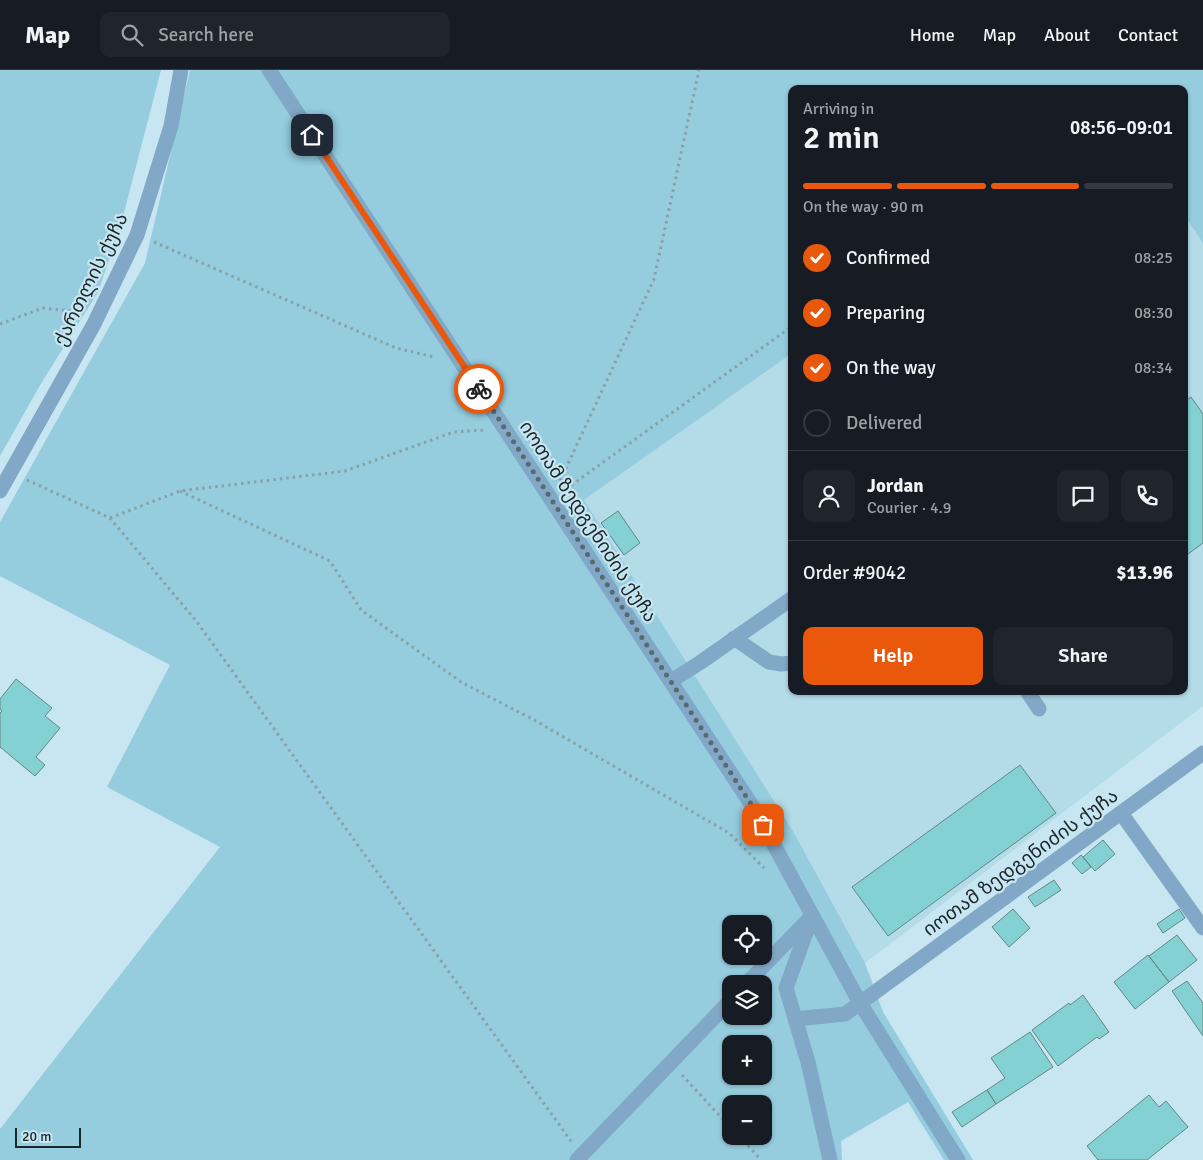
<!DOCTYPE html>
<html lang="en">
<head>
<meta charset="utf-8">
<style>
	:root { --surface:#171b24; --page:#20242c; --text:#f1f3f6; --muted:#9ea1a6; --line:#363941; --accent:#ea580c }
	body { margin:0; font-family:Signika,"Noto Sans Georgian",sans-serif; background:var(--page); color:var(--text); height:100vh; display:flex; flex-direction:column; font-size:19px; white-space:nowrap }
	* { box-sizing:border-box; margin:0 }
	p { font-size:16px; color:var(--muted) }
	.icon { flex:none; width:28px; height:28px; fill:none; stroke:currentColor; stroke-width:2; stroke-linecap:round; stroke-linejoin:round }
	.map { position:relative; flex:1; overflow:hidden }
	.sheet { position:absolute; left:788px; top:15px; width:400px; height:610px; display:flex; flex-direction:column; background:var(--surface); border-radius:10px; box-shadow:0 1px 4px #0004 }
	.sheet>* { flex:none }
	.tools { position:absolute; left:722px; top:845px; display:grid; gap:10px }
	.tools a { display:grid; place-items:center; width:50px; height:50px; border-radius:10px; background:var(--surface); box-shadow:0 1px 4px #0004; font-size:25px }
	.scale { position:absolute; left:15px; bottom:12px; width:66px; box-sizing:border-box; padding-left:5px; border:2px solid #1c272b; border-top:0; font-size:14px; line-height:18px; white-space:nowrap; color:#1c272b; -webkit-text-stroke:4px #c7e6f1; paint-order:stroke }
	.pin { position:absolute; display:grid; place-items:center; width:42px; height:42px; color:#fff; margin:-21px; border-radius:10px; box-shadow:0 2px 8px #0006 }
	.courier { position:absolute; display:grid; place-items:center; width:50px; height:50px; margin:-25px; border:4px solid #ea580c; border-radius:50%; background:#fff; color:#222; box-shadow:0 1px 6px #0007 }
	.headline em { font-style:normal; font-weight:600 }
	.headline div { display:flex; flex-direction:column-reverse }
	.headline { display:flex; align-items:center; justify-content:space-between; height:85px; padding:0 15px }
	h1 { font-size:32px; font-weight:600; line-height:38px }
	.bar { display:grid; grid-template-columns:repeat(4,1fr); gap:8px 5px; align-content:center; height:60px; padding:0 15px }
	.bar i { height:6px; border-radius:4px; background:var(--line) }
	.bar .current { background:var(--accent) }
	.bar p { grid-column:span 4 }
	.line { display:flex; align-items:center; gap:12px; padding:0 15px; border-top:1px solid var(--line) }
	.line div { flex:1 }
	.round { display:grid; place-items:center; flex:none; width:52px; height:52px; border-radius:10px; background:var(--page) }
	ol { padding:0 15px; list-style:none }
	li { display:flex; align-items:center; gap:15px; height:55px }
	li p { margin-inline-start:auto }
	li .icon { padding:5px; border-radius:50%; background:var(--accent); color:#fff; stroke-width:4 }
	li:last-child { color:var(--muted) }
	li i { width:28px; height:28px; border:2px solid var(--line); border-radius:50% }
	.cta { display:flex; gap:10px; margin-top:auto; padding:10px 15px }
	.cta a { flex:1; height:58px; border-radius:10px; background:var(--accent); color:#fff; font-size:20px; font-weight:600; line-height:58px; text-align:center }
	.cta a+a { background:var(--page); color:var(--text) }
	header { display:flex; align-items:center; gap:30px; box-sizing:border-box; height:70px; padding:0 25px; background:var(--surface); border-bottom:1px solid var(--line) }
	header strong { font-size:24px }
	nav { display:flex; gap:28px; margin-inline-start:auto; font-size:18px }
	.search { width:350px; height:45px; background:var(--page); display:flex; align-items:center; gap:12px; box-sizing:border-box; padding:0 18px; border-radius:10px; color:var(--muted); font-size:19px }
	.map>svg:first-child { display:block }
	.built { fill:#b3dbe8 }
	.green { fill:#95ccde; fill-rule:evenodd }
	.building { fill:#84d1d3; stroke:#668586 }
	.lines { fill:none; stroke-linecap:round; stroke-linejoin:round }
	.path { stroke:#88a0a8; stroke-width:3; stroke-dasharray:2.5 4; stroke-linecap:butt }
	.minor { stroke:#81a8c6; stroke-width:15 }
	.done { stroke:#586a70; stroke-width:5; stroke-dasharray:0 9 }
	.route { stroke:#ea580c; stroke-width:6 }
	.labels { text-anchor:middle; stroke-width:4.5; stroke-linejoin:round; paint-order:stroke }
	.street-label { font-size:19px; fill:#1c272b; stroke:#c7e6f1 }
</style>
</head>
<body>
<header>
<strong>Map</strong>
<div class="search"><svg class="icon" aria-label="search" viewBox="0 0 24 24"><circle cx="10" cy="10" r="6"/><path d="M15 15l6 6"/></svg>Search here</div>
<nav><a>Home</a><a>Map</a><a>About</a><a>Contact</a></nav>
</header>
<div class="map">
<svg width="1203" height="1090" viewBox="0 0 1203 1090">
	<rect width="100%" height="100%" fill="#c7e6f1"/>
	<path class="built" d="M 1184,145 L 1203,173 L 1203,636 L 865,893 L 793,761 L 584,430 L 791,284 L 791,621 L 1184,621 Z"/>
	<path class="green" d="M 0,0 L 161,0 L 120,158 L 98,222 L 39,317 L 0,386 Z
		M 190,0 L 1203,0 L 1203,173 L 1184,145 L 1184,19 L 791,19 L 791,284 L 584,430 L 793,761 L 865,893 L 883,942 L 973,1090 L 944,1090 L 908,1032 L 841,1071 L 842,1090 L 0,1090 L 0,1059 L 220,777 L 107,717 L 170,595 L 0,506 L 0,452 L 145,193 ZM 731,854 L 764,854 L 764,886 L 731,886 ZM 731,914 L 764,914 L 764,946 L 731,946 ZM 731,974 L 764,974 L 764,1006 L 731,1006 ZM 731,1034 L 764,1034 L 764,1066 L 731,1066 Z"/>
	<path class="building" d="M 1191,327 L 1203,344 L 1203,473 L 1184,487 L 1184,332 Z
		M 618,441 L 640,473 L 624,485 L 601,453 Z
		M 16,609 L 52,638 L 45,646 L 60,658 L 36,687 L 45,695 L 35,706 L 0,677 L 0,643 L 2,641 L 0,639 L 0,629 Z
		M 1020,695 L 1056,743 L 888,866 L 852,817 Z
		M 1103,770 L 1115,784 L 1095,801 L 1083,787 Z
		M 1081,785 L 1091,797 L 1082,804 L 1072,793 Z
		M 1054,810 L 1061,820 L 1035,837 L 1028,827 Z
		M 1013,839 L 1030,858 L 1009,877 L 992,857 Z
		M 1179,839 L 1185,848 L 1163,863 L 1157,854 Z
		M 1177,865 L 1197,890 L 1169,912 L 1149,886 Z
		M 1148,885 L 1169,912 L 1135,939 L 1114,912 Z
		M 1187,911 L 1203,933 L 1203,966 L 1172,921 Z
		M 1083,925 L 1109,962 L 1099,969 L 1097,967 L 1058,996 L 1032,960 L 1069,933 L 1070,935 Z
		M 1030,962 L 1053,997 L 996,1034 L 987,1020 L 1005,1008 L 991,988 Z
		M 987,1020 L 996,1034 L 962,1057 L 952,1042 Z
		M 1149,1025 L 1159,1037 L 1166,1031 L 1188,1057 L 1147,1090 L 1098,1090 L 1087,1076 Z"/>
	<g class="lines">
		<path class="path" d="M 154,172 L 396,278 L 434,287
			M 0,254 L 43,238 L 80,242
			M 27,410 L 110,448 L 197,552 L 571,1071
			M 560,411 L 654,209 L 699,0
			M 566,419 L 791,257
			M 180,421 L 330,491 L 361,540 L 461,612 L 536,651 L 729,763 L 764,798
			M 110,448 L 180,421 L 345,401 L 454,362 L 484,360
			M 682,1005 L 731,1058
			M 739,1066 L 761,1090"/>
		<path class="minor" d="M 269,0 L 755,740 L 860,933 L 958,1090
			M 0,421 L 94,254 L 137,165 L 171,56 L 181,0
			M 734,568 L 769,592 L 781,594 L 791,593
			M 671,611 L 701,592 L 791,529
			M 1027,621 L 1039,639
			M 1121,743 L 1203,858
			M 812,846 L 786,918 L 808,992 L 830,1090
			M 746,914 L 808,850
			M 795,949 L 845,944 L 1203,683
			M 577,1090 L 731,930"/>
	</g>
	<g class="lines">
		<path class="done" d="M 479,319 L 755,740 L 763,755"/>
		<path class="route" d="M 312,65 L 479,319"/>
	</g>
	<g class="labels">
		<g class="street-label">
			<text transform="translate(90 209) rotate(-64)" y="7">ქართლის ქუჩა</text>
			<text transform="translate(589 451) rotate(57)" y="7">იოთამ ზედგენიძის ქუჩა</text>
			<text transform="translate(1020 792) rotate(-36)" y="7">იოთამ ზედგენიძის ქუჩა</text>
		</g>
	</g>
</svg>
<div class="tools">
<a><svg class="icon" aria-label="locate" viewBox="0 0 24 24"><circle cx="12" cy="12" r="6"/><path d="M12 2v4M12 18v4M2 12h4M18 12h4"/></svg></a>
<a><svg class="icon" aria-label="layers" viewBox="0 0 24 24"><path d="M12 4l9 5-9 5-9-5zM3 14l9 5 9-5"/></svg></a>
<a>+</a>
<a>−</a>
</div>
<div class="scale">20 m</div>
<div class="pin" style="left:763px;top:755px;background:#ea580c"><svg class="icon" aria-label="bag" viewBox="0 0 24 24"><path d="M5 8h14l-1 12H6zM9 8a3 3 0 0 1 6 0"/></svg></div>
<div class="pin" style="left:312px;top:65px;background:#1f2937"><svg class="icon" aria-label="home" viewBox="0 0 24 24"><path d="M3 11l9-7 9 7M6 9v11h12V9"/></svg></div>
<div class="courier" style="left:479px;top:319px"><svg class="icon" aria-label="bike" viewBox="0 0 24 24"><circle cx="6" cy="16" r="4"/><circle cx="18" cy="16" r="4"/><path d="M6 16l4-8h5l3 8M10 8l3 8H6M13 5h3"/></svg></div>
<section class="sheet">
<div class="headline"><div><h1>2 min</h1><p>Arriving in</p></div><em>08:56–09:01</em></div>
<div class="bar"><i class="current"></i><i class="current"></i><i class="current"></i><i></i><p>On the way · 90 m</p></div>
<ol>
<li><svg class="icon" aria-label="check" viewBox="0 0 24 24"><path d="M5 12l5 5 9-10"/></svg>Confirmed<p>08:25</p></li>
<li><svg class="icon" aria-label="check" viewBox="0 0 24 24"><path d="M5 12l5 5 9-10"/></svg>Preparing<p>08:30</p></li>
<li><svg class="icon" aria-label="check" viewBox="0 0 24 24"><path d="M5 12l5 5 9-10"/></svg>On the way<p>08:34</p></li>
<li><i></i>Delivered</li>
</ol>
<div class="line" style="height:90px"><a class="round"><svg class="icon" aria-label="person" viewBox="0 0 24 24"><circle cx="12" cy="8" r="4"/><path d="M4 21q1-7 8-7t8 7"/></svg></a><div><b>Jordan</b><p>Courier · 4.9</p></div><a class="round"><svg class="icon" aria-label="chat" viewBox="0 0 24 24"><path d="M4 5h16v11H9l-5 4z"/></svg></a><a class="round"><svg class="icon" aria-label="phone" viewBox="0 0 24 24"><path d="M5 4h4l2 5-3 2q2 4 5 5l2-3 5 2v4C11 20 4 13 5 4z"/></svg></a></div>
<div class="line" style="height:65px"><div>Order #9042</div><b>$13.96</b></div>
<div class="cta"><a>Help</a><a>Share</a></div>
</section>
</div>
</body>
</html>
